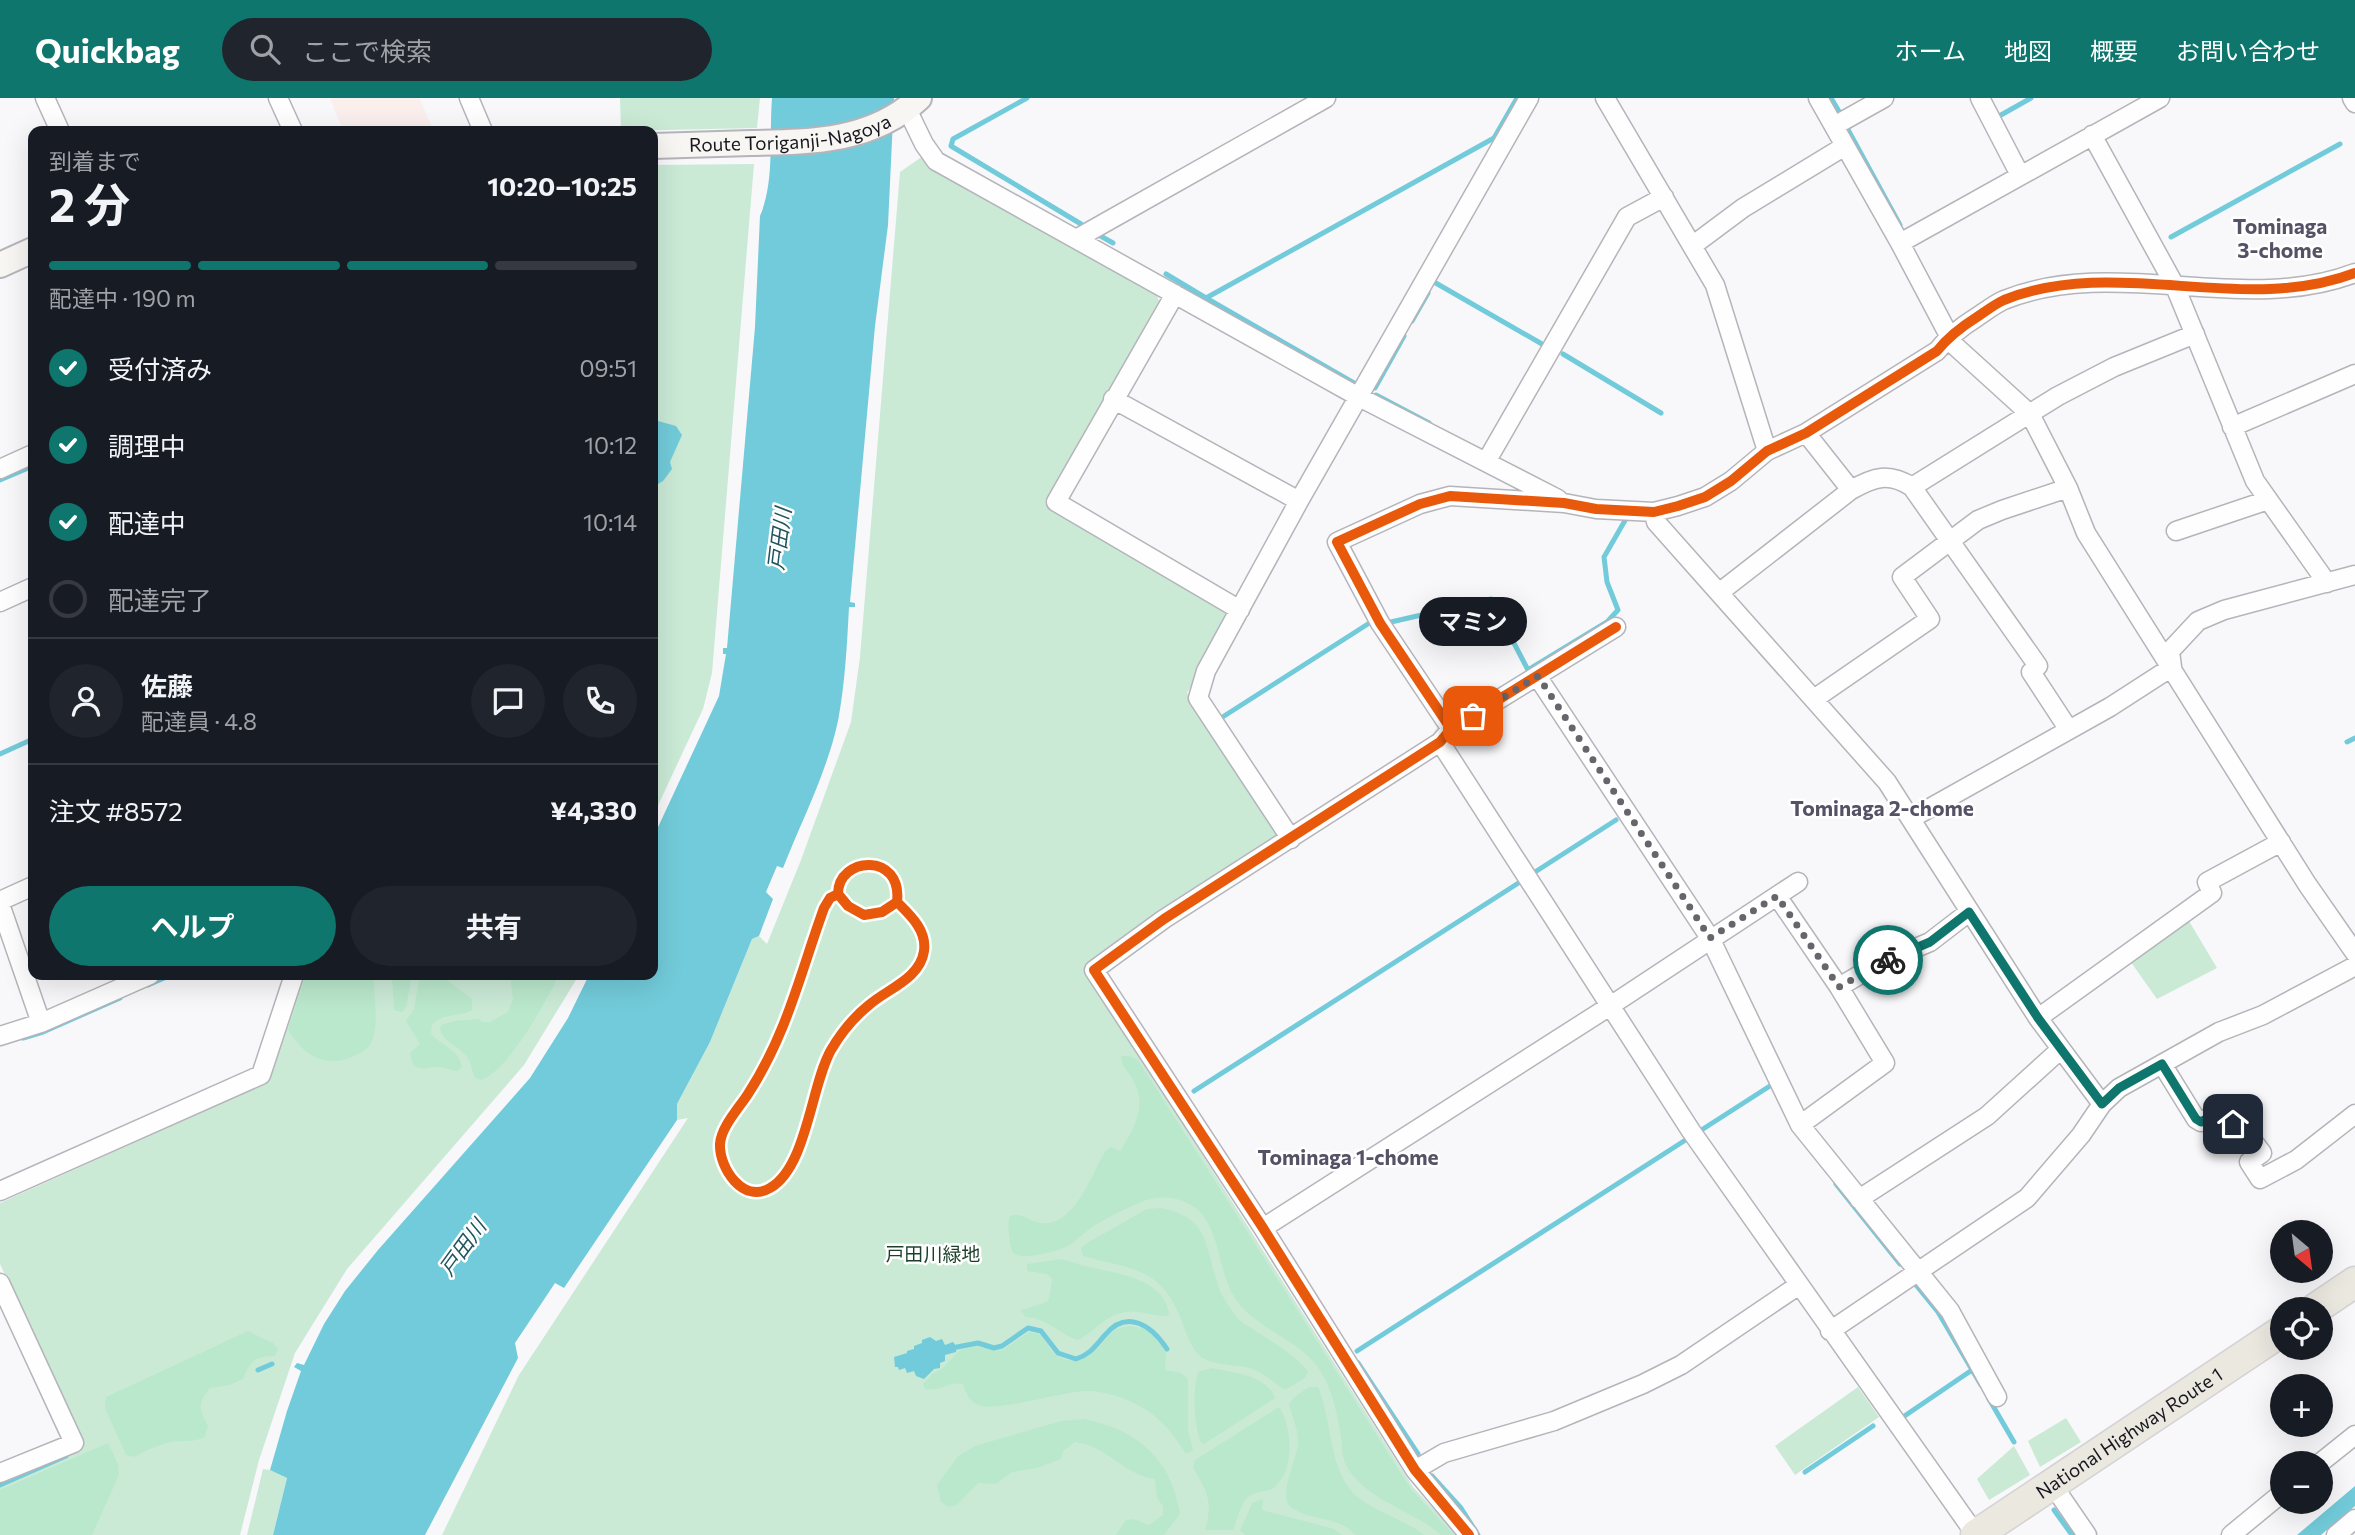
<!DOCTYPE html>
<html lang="ja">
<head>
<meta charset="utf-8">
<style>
	:root { --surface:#171b24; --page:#20242c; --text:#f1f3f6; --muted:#9ea1a6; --line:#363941; --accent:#0f766e }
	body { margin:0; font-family:Commissioner,"Noto Sans JP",sans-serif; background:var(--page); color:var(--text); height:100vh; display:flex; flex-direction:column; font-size:26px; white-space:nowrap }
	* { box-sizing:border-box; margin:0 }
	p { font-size:23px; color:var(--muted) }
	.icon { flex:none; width:38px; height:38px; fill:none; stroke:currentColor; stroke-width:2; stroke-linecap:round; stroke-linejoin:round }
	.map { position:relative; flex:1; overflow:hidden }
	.panel { position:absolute; left:28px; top:28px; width:630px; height:854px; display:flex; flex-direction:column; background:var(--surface); border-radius:14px; box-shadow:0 7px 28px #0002 }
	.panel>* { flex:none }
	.needle { width:46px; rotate:151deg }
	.tools { position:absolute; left:2270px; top:1122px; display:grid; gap:14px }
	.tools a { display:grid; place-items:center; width:63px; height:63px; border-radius:50%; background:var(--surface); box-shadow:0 7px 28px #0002; font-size:35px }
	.pin { position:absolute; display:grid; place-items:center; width:60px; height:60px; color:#fff; margin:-30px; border-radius:14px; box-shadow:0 4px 10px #0006 }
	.courier { position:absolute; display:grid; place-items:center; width:70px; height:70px; margin:-35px; border:5px solid #0f766e; border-radius:50%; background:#fff; color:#222; box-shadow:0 2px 9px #0007 }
	.bubble { position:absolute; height:49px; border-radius:24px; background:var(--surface); box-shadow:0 7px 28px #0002; font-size:23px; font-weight:700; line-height:49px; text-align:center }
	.headline em { font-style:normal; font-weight:700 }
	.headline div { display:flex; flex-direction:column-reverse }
	.headline { display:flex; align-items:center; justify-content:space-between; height:119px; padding:0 21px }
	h1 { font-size:46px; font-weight:700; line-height:52px }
	.bar { display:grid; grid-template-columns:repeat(4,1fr); gap:10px 7px; align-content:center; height:84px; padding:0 21px }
	.bar i { height:9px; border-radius:5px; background:var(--line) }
	.bar .on { background:var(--accent) }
	.bar p { grid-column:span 4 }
	.line { display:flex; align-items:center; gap:18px; padding:0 21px; border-top:2px solid var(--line) }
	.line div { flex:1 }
	.round { display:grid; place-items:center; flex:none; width:74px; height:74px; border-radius:37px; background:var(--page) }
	ol { padding:0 21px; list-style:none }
	li { display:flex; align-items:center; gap:21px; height:77px }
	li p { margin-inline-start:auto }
	li .icon { padding:7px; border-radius:50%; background:var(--accent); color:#fff; stroke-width:4 }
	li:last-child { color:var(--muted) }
	li i { width:38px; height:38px; border:4px solid var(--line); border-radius:50% }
	.cta { display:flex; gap:14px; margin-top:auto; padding:14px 21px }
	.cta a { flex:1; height:80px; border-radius:42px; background:var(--accent); color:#fff; font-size:28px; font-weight:700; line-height:80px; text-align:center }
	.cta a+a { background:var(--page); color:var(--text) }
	header { display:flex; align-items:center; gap:42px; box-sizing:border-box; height:98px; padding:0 35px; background:var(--accent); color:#fff }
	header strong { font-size:33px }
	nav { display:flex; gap:38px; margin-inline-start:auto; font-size:24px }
	.search { width:490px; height:63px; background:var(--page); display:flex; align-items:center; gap:18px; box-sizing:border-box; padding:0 24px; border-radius:38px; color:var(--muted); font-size:26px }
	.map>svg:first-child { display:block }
	.industrial { fill:#fbefed }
	.green { fill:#caead6 }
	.forest { fill:#bae8cc }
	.water { fill:#72cbda }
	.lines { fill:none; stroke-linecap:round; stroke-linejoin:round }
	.stream { stroke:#72cbda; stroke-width:5 }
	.minor-casing { stroke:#b5b4ba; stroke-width:21 }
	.secondary-casing { stroke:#b5b4ba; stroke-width:28 }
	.trunk-casing { stroke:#d3d2d5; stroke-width:33 }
	.minor { stroke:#fefefe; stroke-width:18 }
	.secondary { stroke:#f7f6f2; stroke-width:24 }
	.trunk { stroke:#ebe8e0; stroke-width:30 }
	.cycleway-casing { stroke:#fff; stroke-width:15 }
	.cycleway { stroke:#e8590c; stroke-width:10 }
	.done { stroke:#66656c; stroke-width:7; stroke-dasharray:0 12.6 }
	.route { stroke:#0f766e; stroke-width:9 }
	.labels { text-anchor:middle; stroke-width:5; stroke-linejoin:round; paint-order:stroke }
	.street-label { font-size:19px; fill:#18171f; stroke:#fff }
	.park-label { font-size:19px; fill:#1b3f29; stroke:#fff }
	.neighbourhood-label { font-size:21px; font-weight:bold; fill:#555266; stroke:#fff }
	.water-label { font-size:21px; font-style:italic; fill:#21555e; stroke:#fff }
</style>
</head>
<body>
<header>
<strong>Quickbag</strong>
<div class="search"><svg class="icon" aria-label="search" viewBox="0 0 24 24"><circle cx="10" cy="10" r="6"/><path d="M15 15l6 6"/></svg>ここで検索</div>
<nav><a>ホーム</a><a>地図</a><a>概要</a><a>お問い合わせ</a></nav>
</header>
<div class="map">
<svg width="2355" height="1437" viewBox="0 0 2355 1437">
	<rect width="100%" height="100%" fill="#f8f7fa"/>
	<path class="industrial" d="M 330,0 L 419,0 L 434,33 L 343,33 Z"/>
	<path class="green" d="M 620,0 L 760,0 L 757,30 L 621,33 Z
		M 923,58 L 1154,191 L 1159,203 L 1045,405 L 1235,516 L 1187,595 L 1284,741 L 1084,870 L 1413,1389 L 1458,1437 L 442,1437 L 519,1277 L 688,1020 L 677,1022 L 677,1006 L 710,944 L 752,841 L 759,838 L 767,846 L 801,762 L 851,624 L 860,559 L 900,74 Z
		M 754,66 L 712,575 L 703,611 L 653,718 L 653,67 Z
		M 2186,818 L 2217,870 L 2157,901 L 2128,860 Z
		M 304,877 L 579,877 L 524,967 L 347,1171 L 295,1255 L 259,1362 L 240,1437 L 0,1437 L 0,1384 L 84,1346 L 0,1166 L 0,1105 L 267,985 Z
		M 1858,1289 L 1879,1319 L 1795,1377 L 1775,1348 Z
		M 2066,1320 L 2081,1344 L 2040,1369 L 2028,1343 Z
		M 2014,1348 L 2030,1377 L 1989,1402 L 1977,1381 Z
		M 263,1371 L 270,1372 L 287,1380 L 273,1437 L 247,1437 Z"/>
	<path class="forest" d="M 306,877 L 373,877 C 374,895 379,927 372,943 C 369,950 363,954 356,957 C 327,972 303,958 288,931 Z
		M 392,877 L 412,877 L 406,909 L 402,914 L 394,912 Z
		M 420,877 L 440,877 L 472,901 L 472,912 C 460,920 443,914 432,927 L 431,936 C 441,947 463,954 461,970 L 457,973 C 450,972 441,968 434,969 C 419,971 413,974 410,955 L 420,946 L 406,923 L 414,911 Z
		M 510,877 L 559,877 C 546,904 508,973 481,982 L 475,980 C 472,973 471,965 467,959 C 459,948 442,944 440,930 L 441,927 L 454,923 L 479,921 L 482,924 L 490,924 L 508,914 L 513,901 Z
		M 1121,958 L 1129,958 L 1138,962 L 1411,1391 L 1454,1437 L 1441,1437 C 1412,1411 1361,1401 1345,1365 C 1342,1358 1342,1347 1341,1339 C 1337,1312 1330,1281 1311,1261 C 1285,1235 1248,1227 1231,1193 C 1217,1166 1219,1119 1187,1105 C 1172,1098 1157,1098 1141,1104 C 1125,1111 1108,1119 1094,1128 C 1085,1134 1077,1142 1068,1148 C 1059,1153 1027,1161 1017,1157 C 1011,1155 1011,1150 1010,1144 C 1009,1135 1007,1127 1010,1118 C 1023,1114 1029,1123 1040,1125 C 1074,1130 1092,1076 1105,1053 L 1111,1049 L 1120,1053 C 1134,1031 1148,1008 1133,982 C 1128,973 1121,968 1121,958 Z
		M 1160,1110 C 1214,1119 1204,1154 1221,1195 C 1225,1203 1231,1211 1236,1218 C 1241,1226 1250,1228 1257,1234 C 1271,1243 1301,1261 1308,1274 L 1305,1280 L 1285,1292 C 1274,1285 1265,1276 1253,1271 C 1238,1266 1214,1268 1201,1259 C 1190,1250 1186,1234 1181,1221 C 1160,1168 1132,1172 1083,1158 L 1081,1150 L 1087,1145 L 1147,1111 Z
		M 1062,1161 C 1073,1164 1084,1168 1094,1170 C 1120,1176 1165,1182 1169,1216 L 1167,1218 C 1149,1219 1140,1209 1118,1216 C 1102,1220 1092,1237 1077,1242 C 1059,1235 1044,1219 1025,1219 L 1021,1212 L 1047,1204 L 1050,1197 L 1052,1181 L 1047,1176 L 1027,1173 L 1027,1166 Z
		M 1129,1228 L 1147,1231 L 1166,1253 L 1165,1272 L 1181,1275 L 1188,1281 L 1188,1332 L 1193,1352 L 1186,1356 C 1178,1344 1170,1331 1159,1322 C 1143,1306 1112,1294 1090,1293 C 1066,1292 995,1315 978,1307 C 969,1303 966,1295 963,1286 C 949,1283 939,1294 925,1291 L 923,1286 L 932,1276 L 943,1270 L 960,1252 L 977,1248 L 996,1253 L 1004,1251 L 1029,1234 C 1031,1234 1039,1236 1040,1237 C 1044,1240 1047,1247 1050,1251 C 1062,1265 1081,1267 1094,1254 C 1109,1241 1107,1231 1129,1228 Z
		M 248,1233 L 273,1245 L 278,1252 L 275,1258 C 255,1258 250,1263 243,1281 L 230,1287 L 210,1290 C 197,1306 199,1311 208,1328 L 205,1339 C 193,1345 183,1342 171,1344 C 158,1347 146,1352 134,1359 L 126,1357 L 105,1310 L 106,1299 Z
		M 1211,1270 C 1231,1274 1267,1277 1275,1300 L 1204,1346 L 1200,1344 C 1194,1321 1192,1297 1198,1274 Z
		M 1309,1289 L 1318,1289 C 1334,1326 1327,1379 1363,1403 C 1382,1416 1405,1422 1424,1437 L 1356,1437 C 1334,1416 1312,1424 1292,1410 C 1276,1399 1298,1361 1298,1344 C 1298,1331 1292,1318 1289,1307 L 1293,1300 Z
		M 1279,1309 C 1292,1328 1295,1370 1276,1388 C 1268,1396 1253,1392 1246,1401 C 1240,1409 1237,1423 1233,1432 L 1205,1432 C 1213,1404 1208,1394 1193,1370 L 1195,1362 Z
		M 1084,1321 C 1138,1332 1171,1360 1180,1416 L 1164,1437 L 1116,1437 L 1126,1422 L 1133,1421 L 1149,1427 L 1163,1417 L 1163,1408 L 1157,1400 L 1155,1381 C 1123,1377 1108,1348 1075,1344 L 1063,1353 L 1061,1361 L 1037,1370 L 1012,1374 L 996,1386 L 978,1385 L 957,1407 L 948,1409 L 941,1404 L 937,1387 L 958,1358 L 975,1348 L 1061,1323 Z
		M 108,1345 L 118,1366 L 119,1377 L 92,1437 L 0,1437 L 0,1392 Z
		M 1263,1401 L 1262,1412 L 1334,1431 L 1342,1437 L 1246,1437 L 1240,1433 L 1252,1405 Z"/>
	<path class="water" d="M 772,0 L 894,0 L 888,127 L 875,228 L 850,504 L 855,505 L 855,509 L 849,509 C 847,547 845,586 838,623 C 827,674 802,722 783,770 L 777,768 L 766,794 L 773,801 L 759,838 L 752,841 L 710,944 L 677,1006 L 677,1022 L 564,1190 L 555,1185 L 515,1245 L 518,1260 L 425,1437 L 273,1437 L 287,1380 L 270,1372 L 287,1313 L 301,1273 L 294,1269 L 297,1265 L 304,1267 L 324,1226 L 345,1193 L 378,1152 L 530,980 L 568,920 L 589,877 L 653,877 L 653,740 L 719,598 L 726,556 L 723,556 L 723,550 L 727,550 L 755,229 L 760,118 C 775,83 769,38 772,0 Z
		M 658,323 L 676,328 L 682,337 L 670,364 L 672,371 L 663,383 L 653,389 L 653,330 Z
		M 930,1239 L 936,1243 L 942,1241 L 945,1247 L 953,1244 L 957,1249 L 956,1254 L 945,1257 L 945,1263 L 940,1265 L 940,1270 L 934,1271 L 924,1281 L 916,1278 L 914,1273 L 907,1275 L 905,1270 L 899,1272 L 898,1269 L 895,1269 L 894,1259 L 907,1255 L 907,1253 L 914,1251 L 914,1248 L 922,1245 L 922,1242 Z
		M 2355,1388 L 2355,1408 L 2321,1437 L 2297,1437 Z"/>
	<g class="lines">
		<path class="stream" d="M 1027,0 L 953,41 L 951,48 L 1081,126
			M 1831,0 L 1840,15
			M 2001,17 L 2031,0
			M 1846,28 L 1900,127
			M 1097,136 L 1113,145
			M 2171,139 L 2340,46
			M 1166,176 L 1206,200 L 1494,40 L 1517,0
			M 1434,184 L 1542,246
			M 1206,200 L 1354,285
			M 1412,223 L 1428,195
			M 1563,256 L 1661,315
			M 1375,290 L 1404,238
			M 1376,297 L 1429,325
			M 0,382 L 33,368
			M 1391,524 L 1491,501 L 1528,572 L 1607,524 L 1618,512 L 1607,484 L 1604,459 L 1627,419
			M 1221,620 L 1371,524
			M 2347,644 L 2355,640
			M 0,656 L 33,641
			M 1535,774 L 1616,722
			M 148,887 L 171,877
			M 23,940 L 43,934 L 120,900
			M 1194,993 L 1520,784
			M 1703,1031 L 1773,986
			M 1836,1086 L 1900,1166
			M 1916,1187 L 1938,1214 L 1981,1287
			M 957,1249 L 978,1245 L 994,1250 L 1002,1248 L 1028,1230 L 1041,1233 L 1058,1255 L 1076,1261 C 1091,1256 1095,1248 1105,1237 C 1127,1210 1152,1228 1167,1251
			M 1357,1253 L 1684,1043
			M 1358,1265 L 1418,1356
			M 258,1272 L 272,1266
			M 1989,1301 L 2014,1344
			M 1903,1319 L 1972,1272
			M 1805,1374 L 1873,1328
			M 1432,1378 L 1461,1410 L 1478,1437
			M 0,1387 L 66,1358
			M 2054,1412 L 2072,1437"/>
		<g class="minor-casing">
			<path id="minor" d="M 45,0 L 60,33
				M 278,0 L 293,33
				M 469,0 L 483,33
				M 1605,0 L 1715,187 L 1767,353
				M 1818,0 L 1900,145 L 1954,247 L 2030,316 L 2068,390 L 2086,435 L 2307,786 L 2355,855
				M 1980,0 L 2020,77
				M 2352,0 L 2355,5
				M 907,11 L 924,46 L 936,63 L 1359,299 L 1558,401
				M 1834,28 L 1884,0
				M 2092,37 L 2174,186 L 2255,383 L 2327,485
				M 1076,141 L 1326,0
				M 1900,145 L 2160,0
				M 1692,148 L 1743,110 L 1845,48
				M 1175,196 L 1056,404 L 1240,512
				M 1113,301 L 1299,403
				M 2232,329 L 2355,276
				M 1806,335 L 1851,392
				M 1486,364 L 1627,119 L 1664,99
				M 0,371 L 33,356
				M 1912,389 L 2058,298 L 2114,269 L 2195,236
				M 1654,414 L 1656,424 L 1887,684 L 2038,920 L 2102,1006
				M 2176,433 L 2268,402
				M 1720,494 L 1851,392 C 1874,379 1889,374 1912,389 L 2038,568 L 2031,574 L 2069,632
				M 0,504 L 33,489
				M 2172,569 L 2170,553 L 2198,523 L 2224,512 L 2355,477
				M 1537,578 L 1710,840 L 1800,1027 L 1950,1213 L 1997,1299
				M 1814,601 L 1930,521 L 1902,479 L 1978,422 L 2002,412 L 2068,390
				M 1451,631 L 1380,525 L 1337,444 L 1420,406 L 1450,398 L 1564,405 L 1596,411 L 1654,414 L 1678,408 L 1705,399 L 1731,383 L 1767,353 L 1806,335 L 1937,253 C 1949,238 1961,229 1977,219 C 1986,213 1995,206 2004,202 C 2116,157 2243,218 2355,175
				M 1440,644 L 1691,1033 L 1976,1437
				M 1912,720 L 2110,609 L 2172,569
				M 1291,741 L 1198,600 L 1206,573 L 1299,403 L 1529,0
				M 1777,798 L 1839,889 L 1885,965 L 1800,1027
				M 0,803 L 33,788
				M 0,806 L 41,925 L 0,938
				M 1839,889 L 1878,866 L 1930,844 L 1969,814
				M 2038,920 L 2212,795 L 2207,784 L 2281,744
				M 41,925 L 150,877
				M 2162,966 L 2196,1021 L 2201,1024 L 2217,1015 L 2249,1038 L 2262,1055 L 2249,1064 L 2260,1081 L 2296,1062 L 2355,1016
				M 0,1093 L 261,977 L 294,877
				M 1859,1101 L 1987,1018 L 2061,951
				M 1263,1130 L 1610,908 L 1798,784
				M 0,1185 L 74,1345 L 0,1375
				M 1830,1233 L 2027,1100 L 2081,1037 L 2102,1006 L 2119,990 L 2219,934 L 2263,917 L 2355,868
				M 2320,1365 L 2355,1337
				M 1415,1372 L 1444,1355 L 1554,1323 L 1643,1286 L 1681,1267 L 1799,1187
				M 2052,1386 L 2087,1437
				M 1469,1437 L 1415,1372 L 1263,1130 L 1094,872 L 1164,821 L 1440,644 L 1451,631 L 1616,529
				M 2231,1437 L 2282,1395
				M 2336,1437 L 2355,1421"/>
		</g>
		<g class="secondary-casing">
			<g id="secondary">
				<path id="s1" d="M 653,48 C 685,47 718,46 751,45 C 811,44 872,44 919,0"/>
				<path d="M 0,167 L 33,152"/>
			</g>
		</g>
		<g class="trunk-casing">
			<g id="trunk">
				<path d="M 2315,1211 L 2355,1184"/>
				<path id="s2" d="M 1976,1437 L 2282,1233"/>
			</g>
		</g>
		<use href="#minor" class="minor"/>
		<use href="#secondary" class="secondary"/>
		<use href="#trunk" class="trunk"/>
		<g class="cycleway-casing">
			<path id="cycleway" d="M 1451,631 L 1380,525 L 1337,444 L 1420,406 L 1450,398 L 1564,405 L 1596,411 L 1654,414 L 1678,408 L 1705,399 L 1731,383 L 1767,353 L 1806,335 L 1937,253 C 1949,238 1961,229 1977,219 C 1986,213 1995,206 2004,202 C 2116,157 2243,218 2355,175
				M 838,796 L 830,800 L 824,810 C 800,876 787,936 748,996 C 739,1010 721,1029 720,1046 C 719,1070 743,1106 770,1090 C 807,1069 811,987 831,952 C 841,935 854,919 869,907 C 887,891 920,881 924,853 C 927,832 910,817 897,804 L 882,814 L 864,817 L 848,808 L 838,796 C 838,758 903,754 897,804
				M 1469,1437 L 1415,1372 L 1263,1130 L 1094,872 L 1164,821 L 1440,644 L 1451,631 L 1616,529"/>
		</g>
		<use href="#cycleway" class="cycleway"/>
	</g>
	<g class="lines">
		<path class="done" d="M 1473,618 L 1538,578 L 1710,840 L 1777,798 L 1839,889 L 1888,862"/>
		<path class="route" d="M 1888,862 L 1930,844 L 1969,814 L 2038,920 L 2102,1006 L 2119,990 L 2162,966 L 2196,1021 L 2201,1024 L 2217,1015 L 2233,1026"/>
	</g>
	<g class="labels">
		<g class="street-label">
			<text dy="7" stroke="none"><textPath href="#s1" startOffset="138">Route Toriganji-Nagoya</textPath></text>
			<text dy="7" stroke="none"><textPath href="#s2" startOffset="184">National Highway Route 1</textPath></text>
		</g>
		<g class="park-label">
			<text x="933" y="1163">戸田川緑地</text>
		</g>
		<g class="neighbourhood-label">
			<text x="2280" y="136">Tominaga<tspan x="2280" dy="24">3-chome</tspan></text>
			<text x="1882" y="718">Tominaga 2-chome</text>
			<text x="1348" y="1067">Tominaga 1-chome</text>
		</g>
		<g class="water-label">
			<text transform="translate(780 441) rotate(-83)" y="7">戸田川</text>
			<text transform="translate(463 1150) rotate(-54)" y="7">戸田川</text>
		</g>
	</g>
</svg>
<div class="tools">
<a><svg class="needle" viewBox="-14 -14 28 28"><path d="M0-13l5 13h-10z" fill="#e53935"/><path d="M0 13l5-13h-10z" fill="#9ea1a6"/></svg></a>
<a><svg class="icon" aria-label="locate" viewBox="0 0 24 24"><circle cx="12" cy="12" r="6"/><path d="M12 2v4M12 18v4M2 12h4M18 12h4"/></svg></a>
<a>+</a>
<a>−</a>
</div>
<div class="pin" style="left:1473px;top:618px;background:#ea580c"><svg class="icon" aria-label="bag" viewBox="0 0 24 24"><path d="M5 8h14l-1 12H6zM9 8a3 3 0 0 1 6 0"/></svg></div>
<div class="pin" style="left:2233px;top:1026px;background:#1f2937"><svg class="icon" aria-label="home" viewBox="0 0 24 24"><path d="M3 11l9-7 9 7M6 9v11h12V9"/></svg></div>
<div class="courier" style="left:1888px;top:862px"><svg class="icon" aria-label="bike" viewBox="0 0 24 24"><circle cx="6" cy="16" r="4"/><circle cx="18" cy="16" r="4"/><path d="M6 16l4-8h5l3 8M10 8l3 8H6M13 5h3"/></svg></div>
<div class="bubble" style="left:1419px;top:499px;width:108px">マミン</div>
<section class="panel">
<div class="headline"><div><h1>2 分</h1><p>到着まで</p></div><em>10:20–10:25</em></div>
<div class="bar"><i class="on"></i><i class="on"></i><i class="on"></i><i></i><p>配達中 · 190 m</p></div>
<ol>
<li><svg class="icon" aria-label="check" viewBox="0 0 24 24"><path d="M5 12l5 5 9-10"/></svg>受付済み<p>09:51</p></li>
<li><svg class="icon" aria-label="check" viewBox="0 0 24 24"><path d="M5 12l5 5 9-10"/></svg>調理中<p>10:12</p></li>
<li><svg class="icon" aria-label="check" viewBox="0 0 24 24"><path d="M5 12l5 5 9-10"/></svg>配達中<p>10:14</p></li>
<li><i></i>配達完了</li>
</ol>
<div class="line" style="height:126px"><a class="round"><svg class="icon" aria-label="person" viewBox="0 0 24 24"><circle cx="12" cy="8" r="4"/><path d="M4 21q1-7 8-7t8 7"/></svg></a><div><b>佐藤</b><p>配達員 · 4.8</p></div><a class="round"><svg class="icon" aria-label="chat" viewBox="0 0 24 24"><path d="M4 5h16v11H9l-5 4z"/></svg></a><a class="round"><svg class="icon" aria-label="phone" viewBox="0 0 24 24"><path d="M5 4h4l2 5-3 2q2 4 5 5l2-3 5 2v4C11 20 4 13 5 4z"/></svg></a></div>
<div class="line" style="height:91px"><div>注文 #8572</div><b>¥4,330</b></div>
<div class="cta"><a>ヘルプ</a><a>共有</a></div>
</section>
</div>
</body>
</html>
